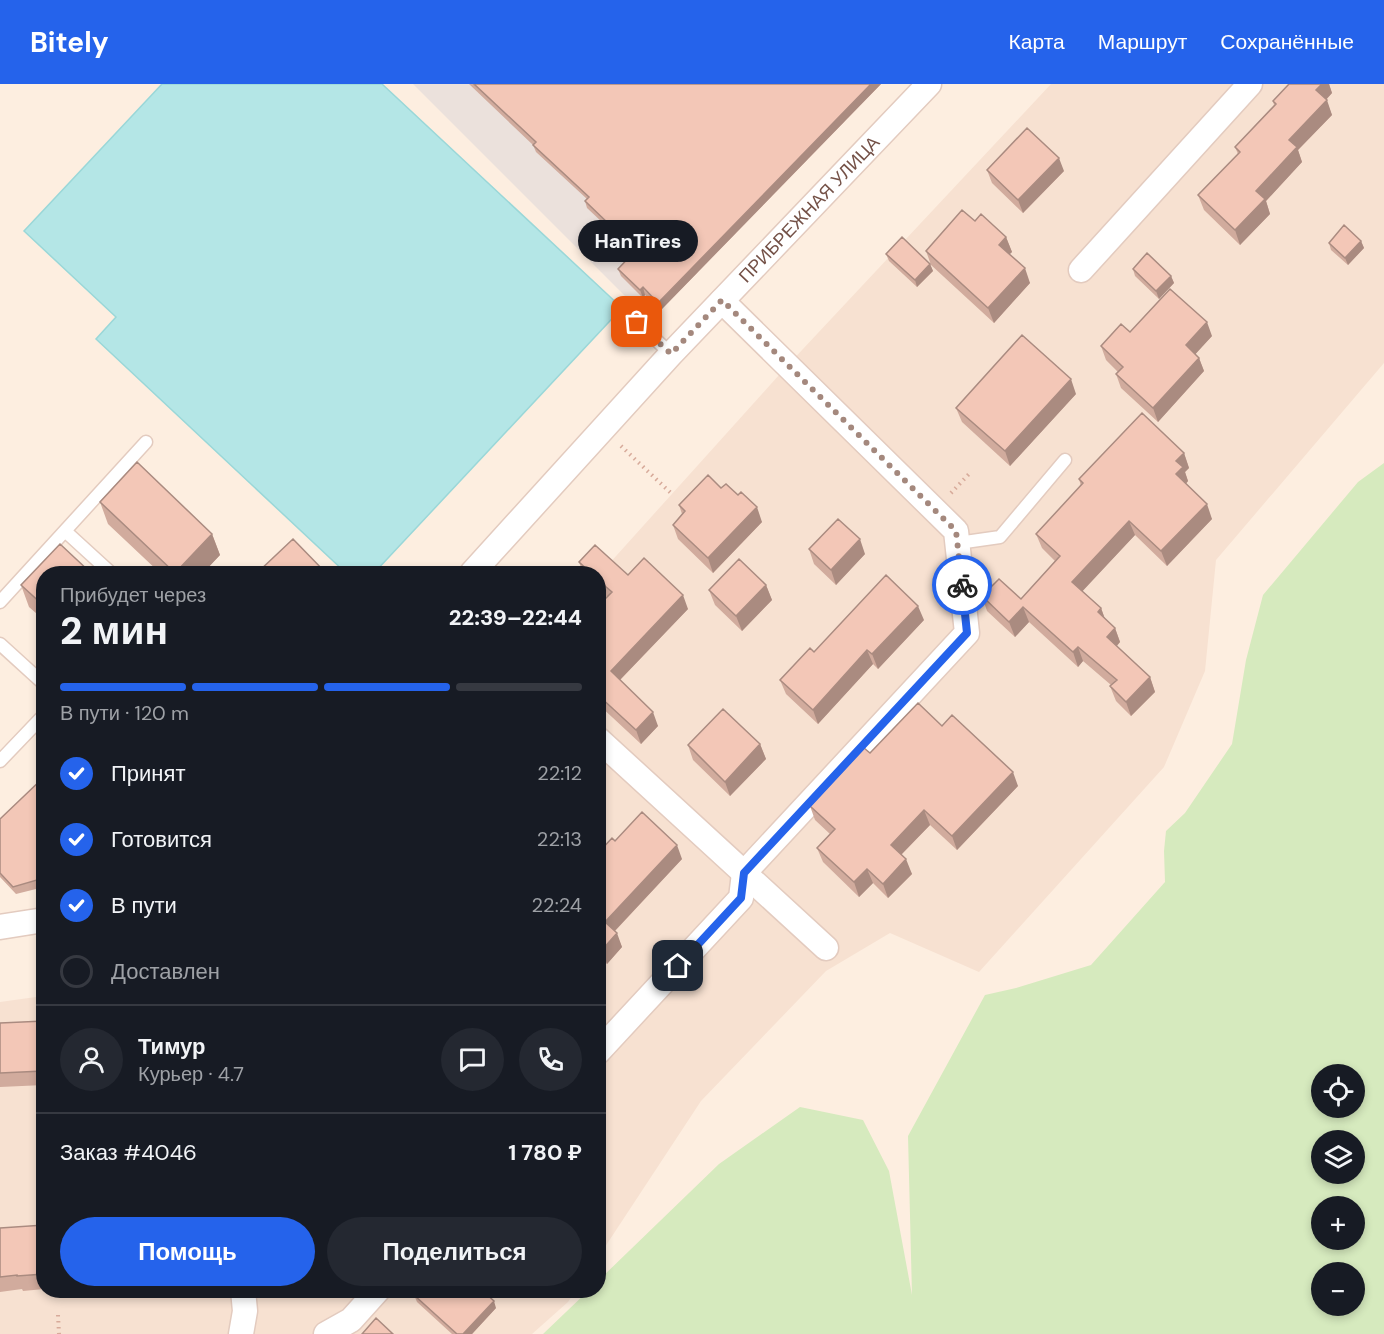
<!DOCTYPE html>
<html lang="ru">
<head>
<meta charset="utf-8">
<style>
	:root { --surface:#171b24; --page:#242831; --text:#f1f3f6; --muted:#9ea1a6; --line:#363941; --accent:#2563eb }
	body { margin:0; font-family:"DM Sans",sans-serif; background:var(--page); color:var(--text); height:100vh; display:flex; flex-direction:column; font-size:22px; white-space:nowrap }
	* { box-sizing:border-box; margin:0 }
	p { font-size:20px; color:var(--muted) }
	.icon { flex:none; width:33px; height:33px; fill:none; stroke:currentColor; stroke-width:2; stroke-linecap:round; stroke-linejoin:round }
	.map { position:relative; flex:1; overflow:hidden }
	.details { position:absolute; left:36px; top:482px; width:570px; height:732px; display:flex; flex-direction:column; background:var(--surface); border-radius:24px; box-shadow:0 3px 9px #0003 }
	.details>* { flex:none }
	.fabs { position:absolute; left:1311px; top:980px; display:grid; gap:12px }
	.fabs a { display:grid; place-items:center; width:54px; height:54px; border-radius:50%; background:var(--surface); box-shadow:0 3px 9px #0003; font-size:30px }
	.pin { position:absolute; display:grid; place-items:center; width:51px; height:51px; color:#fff; margin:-26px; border-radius:12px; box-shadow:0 3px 9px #0006 }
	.courier { position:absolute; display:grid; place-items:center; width:60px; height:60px; margin:-30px; border:4px solid #2563eb; border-radius:50%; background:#fff; color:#222; box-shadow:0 2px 8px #0007 }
	.bubble { position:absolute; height:42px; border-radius:21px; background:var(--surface); box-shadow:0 3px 9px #0003; font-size:20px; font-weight:800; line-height:42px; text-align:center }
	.overview em { font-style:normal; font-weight:800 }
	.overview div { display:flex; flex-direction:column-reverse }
	.overview { display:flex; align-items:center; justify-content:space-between; height:102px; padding:0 24px }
	h1 { font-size:39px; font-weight:800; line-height:45px }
	.bar { display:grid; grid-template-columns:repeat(4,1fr); gap:9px 6px; align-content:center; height:72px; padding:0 24px }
	.bar i { height:8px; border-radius:4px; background:var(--line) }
	.bar .current { background:var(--accent) }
	.bar p { grid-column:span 4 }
	.line { display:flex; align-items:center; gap:15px; padding:0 24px; border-top:2px solid var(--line) }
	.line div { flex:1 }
	.round { display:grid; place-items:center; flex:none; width:63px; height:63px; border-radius:32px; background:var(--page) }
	ol { padding:0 24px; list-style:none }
	li { display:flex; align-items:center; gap:18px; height:66px }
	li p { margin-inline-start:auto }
	li .icon { padding:6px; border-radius:50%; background:var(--accent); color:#fff; stroke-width:4 }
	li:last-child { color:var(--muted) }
	li i { width:33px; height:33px; border:3px solid var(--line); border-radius:50% }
	.primary-button { display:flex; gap:12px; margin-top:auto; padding:12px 24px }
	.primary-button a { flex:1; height:69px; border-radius:36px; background:var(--accent); color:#fff; font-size:24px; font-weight:800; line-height:69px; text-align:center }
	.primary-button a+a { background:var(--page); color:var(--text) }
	header { display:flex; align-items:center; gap:36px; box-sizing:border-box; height:84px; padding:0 30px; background:var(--accent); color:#fff }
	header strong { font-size:28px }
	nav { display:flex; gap:33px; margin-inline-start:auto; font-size:21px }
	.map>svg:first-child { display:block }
	.residential { fill:#f7e1d1 }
	.industrial { fill:#ebe1dc }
	.green { fill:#d6eabe; fill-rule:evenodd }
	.water { fill:#b4e6e6; stroke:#9ad7d8; stroke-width:1.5 }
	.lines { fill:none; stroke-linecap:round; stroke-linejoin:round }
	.lane-casing { stroke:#e3cbbf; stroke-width:15 }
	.street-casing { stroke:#e3cbbf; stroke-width:27 }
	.path { stroke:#d7aa9a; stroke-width:4; stroke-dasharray:1.5 4.5; stroke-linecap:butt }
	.lane { stroke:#fff; stroke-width:12 }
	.street { stroke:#fff; stroke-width:24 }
	.wall { fill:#d1ab9d }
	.shaded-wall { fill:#aa8b80 }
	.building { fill:#f3c7b7; stroke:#aa8b80; stroke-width:1.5 }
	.done { stroke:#a4887d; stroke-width:6; stroke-dasharray:0 10.8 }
	.route { stroke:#2563eb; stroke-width:8 }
	.labels { text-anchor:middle; stroke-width:6; stroke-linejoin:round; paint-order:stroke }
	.street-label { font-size:18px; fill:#745147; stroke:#fff2e6 }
</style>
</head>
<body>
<header>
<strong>Bitely</strong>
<nav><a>Карта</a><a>Маршрут</a><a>Сохранённые</a></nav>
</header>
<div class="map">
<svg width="1384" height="1250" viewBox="0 0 1384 1250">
	<rect width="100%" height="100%" fill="#fdeee0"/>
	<path class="residential" d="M 1051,0 L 1384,0 L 1384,279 L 1216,476 L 1205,587 L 1164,683 L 979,888 L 890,849 L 826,887 L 701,1017 L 599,1172 L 599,491 L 788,281 Z
		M 43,912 L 44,1206 L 576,1206 L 568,1218 L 532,1250 L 0,1250 L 0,918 Z"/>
	<path class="industrial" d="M 413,0 L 881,0 L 635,222 Z"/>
	<path class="green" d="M 1384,379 L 1384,1250 L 543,1250 L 589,1206 L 598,1206 L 599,1196 L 719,1080 L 800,1023 L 863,1036 L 889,1087 L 912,1211 L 908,1052 L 985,911 L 1016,904 L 1091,881 L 1165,798 L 1164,767 L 1166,747 L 1185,729 L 1232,660 L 1246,576 L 1263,511 L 1358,398 ZM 1322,990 L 1354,990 L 1354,1023 L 1322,1023 ZM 1322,1056 L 1354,1056 L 1354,1089 L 1322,1089 ZM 1322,1122 L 1354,1122 L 1354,1155 L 1322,1155 ZM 1322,1188 L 1354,1188 L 1354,1221 L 1322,1221 Z"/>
	<path class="water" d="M 162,0 L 382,0 L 622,224 L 374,489 L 346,489 L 96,255 L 116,233 L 24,147 Z"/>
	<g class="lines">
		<g class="lane-casing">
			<path id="lane" d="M 621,236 L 637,238 L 671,270
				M 65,447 L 111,489
				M 958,459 L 1000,453 L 1065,376
				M 0,518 L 146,358
				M 0,560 L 44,600
				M 0,677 L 44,631"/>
		</g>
		<g class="street-casing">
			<g id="street">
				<path d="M 1081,186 L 1250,0"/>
				<path id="s1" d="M 472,489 L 671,270 L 929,0"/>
				<path d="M 598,655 L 826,864"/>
				<path d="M 0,843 L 44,836"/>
				<path d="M 598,968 L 741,814 L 744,789 L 967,549 L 956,447 L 722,217"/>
				<path d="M 241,1250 L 245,1227 L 243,1206"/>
				<path d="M 326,1250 L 351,1236 L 378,1206"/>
			</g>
		</g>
		<path class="path" d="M 621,362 L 673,411
			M 951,409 L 969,390
			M 58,1231 L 59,1250"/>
		<use href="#lane" class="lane"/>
		<use href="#street" class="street"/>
	</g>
	<path class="wall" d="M 469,0 L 881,0 L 661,226 L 645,211 L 643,214 L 621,192 L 618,185 L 634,168 L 587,124 L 585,117 L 587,115 L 536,68 L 533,61 Z
		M 1289,0 L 1329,0 L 1332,9 L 1326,16 L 1332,31 L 1298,66 L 1302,78 L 1266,117 L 1270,130 L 1240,161 L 1204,126 L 1198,111 L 1238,70 L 1235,63 L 1274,21 L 1273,17 Z
		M 987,86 L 1064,87 L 1023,129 L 992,99 Z
		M 975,137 L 1006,153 L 1012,168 L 1009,170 L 1030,199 L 994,239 L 931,181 L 926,167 Z
		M 1361,157 L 1364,164 L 1348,181 L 1331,166 L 1329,159 Z
		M 886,170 L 930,180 L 933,187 L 917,203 L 889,177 Z
		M 1133,185 L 1171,192 L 1174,199 L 1159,215 L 1135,192 Z
		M 1130,248 L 1212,252 L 1195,270 L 1199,274 L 1204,287 L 1158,338 L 1121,304 L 1116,290 L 1118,288 L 1106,276 L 1101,262 Z
		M 1076,310 L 1010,382 L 962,338 L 956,324 Z
		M 1184,369 L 1189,384 L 1185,388 L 1188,397 L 1186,400 L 1212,435 L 1167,482 L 1135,451 L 1082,507 L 1101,524 L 1105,535 L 1115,544 L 1120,558 L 1117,562 L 1150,593 L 1155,608 L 1131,632 L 1116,617 L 1110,602 L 1111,601 L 1083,577 L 1078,583 L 1029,538 L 1015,553 L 987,527 L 982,512 L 1021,515 L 1055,477 L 1042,464 L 1036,450 L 1081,402 L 1079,395 Z
		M 721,404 L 762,438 L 713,489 L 678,455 L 673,441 L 682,430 L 679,421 Z
		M 100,418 L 212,450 L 220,471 L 203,489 L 160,489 L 108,440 Z
		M 809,465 L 865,470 L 836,501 L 814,480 Z
		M 579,478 L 628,491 L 688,525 L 620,596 L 658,642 L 641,660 L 598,620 L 598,522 L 607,513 L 598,505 L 598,489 L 583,489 Z
		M 44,489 L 44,536 L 29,523 L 21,501 Z
		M 766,501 L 772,516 L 742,547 L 715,521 L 709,506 Z
		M 924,536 L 878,585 L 873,580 L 818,640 L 786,610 L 780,596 L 814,568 Z
		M 942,642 L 1018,702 L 957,766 L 930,741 L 901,771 L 912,790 L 888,814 L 873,799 L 859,813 L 823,778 L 817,764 L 830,750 L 815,736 L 810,722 L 870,669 Z
		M 760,660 L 766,675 L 730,712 L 693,676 L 688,661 Z
		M 44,693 L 44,803 L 16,810 L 0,793 L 0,735 Z
		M 615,757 L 682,775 L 615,847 L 622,863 L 607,880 L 598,872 L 598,769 Z
		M 44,937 L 44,1001 L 0,1003 L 0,939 Z
		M 44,1141 L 44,1205 L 23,1207 L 22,1205 L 0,1208 L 0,1144 Z
		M 257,1206 L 279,1206 L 257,1207 Z
		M 414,1211 L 496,1224 L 472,1250 L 452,1250 L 417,1218 Z"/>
	<path class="shaded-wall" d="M 871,0 L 881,0 L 661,226 L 658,219 Z
		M 1322,0 L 1329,0 L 1332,9 L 1321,21 L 1316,6 Z
		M 1327,16 L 1332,31 L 1298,66 L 1302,78 L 1266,117 L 1270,130 L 1240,161 L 1235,146 L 1256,107 L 1289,56 Z
		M 1059,74 L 1064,87 L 1023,129 L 1018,116 Z
		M 1006,153 L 1012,168 L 1004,176 L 999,161 Z
		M 1361,157 L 1364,164 L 1348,181 L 1345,174 Z
		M 930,180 L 933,187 L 917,203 L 915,196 Z
		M 1025,184 L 1030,199 L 994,239 L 988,224 Z
		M 1171,192 L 1174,199 L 1159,215 L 1156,207 Z
		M 643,203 L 645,211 L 643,214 L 640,206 Z
		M 1207,238 L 1212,252 L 1191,275 L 1186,261 Z
		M 1199,274 L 1204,287 L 1158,338 L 1153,324 Z
		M 1071,295 L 1076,310 L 1010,382 L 1005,367 Z
		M 1184,369 L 1189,384 L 1185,388 L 1188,397 L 1181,405 L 1176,390 L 1176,377 Z
		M 1207,420 L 1212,435 L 1167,482 L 1161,467 Z
		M 757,423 L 762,438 L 713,489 L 708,474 Z
		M 1129,437 L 1135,451 L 1078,512 L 1072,498 Z
		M 212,450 L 220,471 L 203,489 L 175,489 Z
		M 860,455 L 865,470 L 836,501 L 831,486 Z
		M 766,501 L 772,516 L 742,547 L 736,532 Z
		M 683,511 L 688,525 L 616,600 L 611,587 Z
		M 918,522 L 924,536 L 878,585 L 872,570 Z
		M 1023,523 L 1029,538 L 1015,553 L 1009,538 Z
		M 1101,524 L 1106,538 L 1098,528 Z
		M 1115,544 L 1120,558 L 1112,567 L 1107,553 Z
		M 1078,563 L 1083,577 L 1078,583 L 1073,568 Z
		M 867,566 L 873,580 L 818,640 L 813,626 Z
		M 1150,593 L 1155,608 L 1131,632 L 1126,618 Z
		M 653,628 L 658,642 L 641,660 L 636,646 Z
		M 760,660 L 766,675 L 730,712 L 725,698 Z
		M 1013,688 L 1018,702 L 957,766 L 952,752 Z
		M 924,726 L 930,741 L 896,776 L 891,761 Z
		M 677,761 L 682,775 L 610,852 L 605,838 Z
		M 906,775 L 912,790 L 888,814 L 883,800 Z
		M 867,785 L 873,799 L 859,813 L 854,798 Z
		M 617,849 L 622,863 L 607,880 L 602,866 Z
		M 41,959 L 44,966 L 44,989 L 43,987 Z
		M 494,1217 L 496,1224 L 472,1250 L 463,1250 Z"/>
	<path class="building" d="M 474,0 L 871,0 L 658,219 L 643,203 L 640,206 L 618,185 L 636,166 L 585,117 L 589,113 L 533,61 L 536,58 Z
		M 1289,0 L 1322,0 L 1316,6 L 1327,16 L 1289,56 L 1297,63 L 1256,107 L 1265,115 L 1235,146 L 1198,111 L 1240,68 L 1235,63 L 1276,20 L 1273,17 Z
		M 1027,44 L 1059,74 L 1018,116 L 987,86 Z
		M 962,126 L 975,137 L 981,130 L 1006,153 L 999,161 L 1025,184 L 988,224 L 926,167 Z
		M 1344,141 L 1361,157 L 1345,174 L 1329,159 Z
		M 902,153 L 930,180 L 915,196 L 886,170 Z
		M 1147,169 L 1171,192 L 1156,207 L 1133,185 Z
		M 1170,205 L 1207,238 L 1186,261 L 1199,274 L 1153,324 L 1116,290 L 1123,283 L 1101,262 L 1121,240 L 1130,248 Z
		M 1022,251 L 1071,295 L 1005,367 L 956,324 Z
		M 1142,329 L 1184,369 L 1176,377 L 1183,383 L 1176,390 L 1207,420 L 1161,467 L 1129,437 L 1072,498 L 1101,524 L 1098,528 L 1115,544 L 1107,553 L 1150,593 L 1126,618 L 1110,602 L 1117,596 L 1078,563 L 1073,568 L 1023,523 L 1009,538 L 982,512 L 999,495 L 1021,515 L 1060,472 L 1036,450 L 1083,399 L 1079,395 Z
		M 137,378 L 212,450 L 175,489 L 100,418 Z
		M 708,391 L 721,404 L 726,400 L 738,411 L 741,408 L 757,423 L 708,474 L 673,441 L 685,427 L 679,421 Z
		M 838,435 L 860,455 L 831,486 L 809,465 Z
		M 293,455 L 326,489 L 257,489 Z
		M 60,460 L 91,489 L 44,489 L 44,522 L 21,501 Z
		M 595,461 L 628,491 L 644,474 L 683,511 L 611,587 L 653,628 L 636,646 L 598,611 L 598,522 L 612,508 L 598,496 L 598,489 L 591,489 L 579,478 Z
		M 739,475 L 766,501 L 736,532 L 709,506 Z
		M 886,491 L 918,522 L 872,570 L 867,566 L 813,626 L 780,596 L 810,564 L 814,568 Z
		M 918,619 L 942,642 L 952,631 L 1013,688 L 952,752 L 924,726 L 891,761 L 906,775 L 883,800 L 867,785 L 854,798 L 817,764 L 835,745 L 810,722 L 864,664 L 870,669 Z
		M 723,625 L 760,660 L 725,698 L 688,661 Z
		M 44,693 L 44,794 L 13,803 L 0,789 L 0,735 Z
		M 642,728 L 677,761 L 605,838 L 617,849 L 602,866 L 598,863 L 598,769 L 612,754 L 615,757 Z
		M 44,937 L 44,959 L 41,959 L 43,987 L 0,989 L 0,939 Z
		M 44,1141 L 44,1190 L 17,1192 L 17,1191 L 0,1193 L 0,1144 Z
		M 419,1206 L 482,1206 L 494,1217 L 463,1250 L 457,1250 L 414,1211 Z
		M 376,1234 L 393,1250 L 362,1250 Z"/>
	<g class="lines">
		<path class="done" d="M 637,238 L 671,270 L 722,216 L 956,447 L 962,501"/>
		<path class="route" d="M 678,882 L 741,814 L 744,789 L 967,549 L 962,501"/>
	</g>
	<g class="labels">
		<g class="street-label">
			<text dy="6" stroke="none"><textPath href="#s1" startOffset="496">ПРИБРЕЖНАЯ УЛИЦА</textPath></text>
		</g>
	</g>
</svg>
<div class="fabs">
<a><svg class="icon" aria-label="locate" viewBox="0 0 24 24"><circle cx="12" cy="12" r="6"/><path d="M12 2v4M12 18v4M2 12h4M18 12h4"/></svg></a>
<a><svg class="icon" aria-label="layers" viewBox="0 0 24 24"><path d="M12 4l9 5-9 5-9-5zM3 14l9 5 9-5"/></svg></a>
<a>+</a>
<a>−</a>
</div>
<div class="pin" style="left:637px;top:238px;background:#ea580c"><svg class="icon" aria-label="bag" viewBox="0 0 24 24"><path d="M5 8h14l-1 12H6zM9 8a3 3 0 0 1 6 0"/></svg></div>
<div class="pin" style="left:678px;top:882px;background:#1f2937"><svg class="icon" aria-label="home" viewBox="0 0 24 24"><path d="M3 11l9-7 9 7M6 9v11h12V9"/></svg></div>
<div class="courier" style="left:962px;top:501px"><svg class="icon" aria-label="bike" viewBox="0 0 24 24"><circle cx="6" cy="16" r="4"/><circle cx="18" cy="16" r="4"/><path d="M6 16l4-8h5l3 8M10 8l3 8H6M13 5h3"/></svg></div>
<div class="bubble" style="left:578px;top:136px;width:120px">HanTires</div>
<section class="details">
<div class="overview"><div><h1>2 мин</h1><p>Прибудет через</p></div><em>22:39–22:44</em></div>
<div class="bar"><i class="current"></i><i class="current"></i><i class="current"></i><i></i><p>В пути · 120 m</p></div>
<ol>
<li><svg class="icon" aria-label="check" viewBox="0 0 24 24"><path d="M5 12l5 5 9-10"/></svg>Принят<p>22:12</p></li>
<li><svg class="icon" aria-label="check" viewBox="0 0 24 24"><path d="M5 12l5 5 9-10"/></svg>Готовится<p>22:13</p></li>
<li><svg class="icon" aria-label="check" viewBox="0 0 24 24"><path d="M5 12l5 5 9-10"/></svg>В пути<p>22:24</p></li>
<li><i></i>Доставлен</li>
</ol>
<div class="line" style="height:108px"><a class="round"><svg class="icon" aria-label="person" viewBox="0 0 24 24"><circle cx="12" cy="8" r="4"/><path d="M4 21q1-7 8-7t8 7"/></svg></a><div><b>Тимур</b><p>Курьер · 4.7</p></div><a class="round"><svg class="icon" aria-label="chat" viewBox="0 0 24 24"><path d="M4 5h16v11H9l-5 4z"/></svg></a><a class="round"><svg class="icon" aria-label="phone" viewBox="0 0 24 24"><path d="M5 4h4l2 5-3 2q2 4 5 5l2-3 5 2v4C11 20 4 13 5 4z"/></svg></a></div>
<div class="line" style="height:78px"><div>Заказ #4046</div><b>1 780 ₽</b></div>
<div class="primary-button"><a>Помощь</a><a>Поделиться</a></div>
</section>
</div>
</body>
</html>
